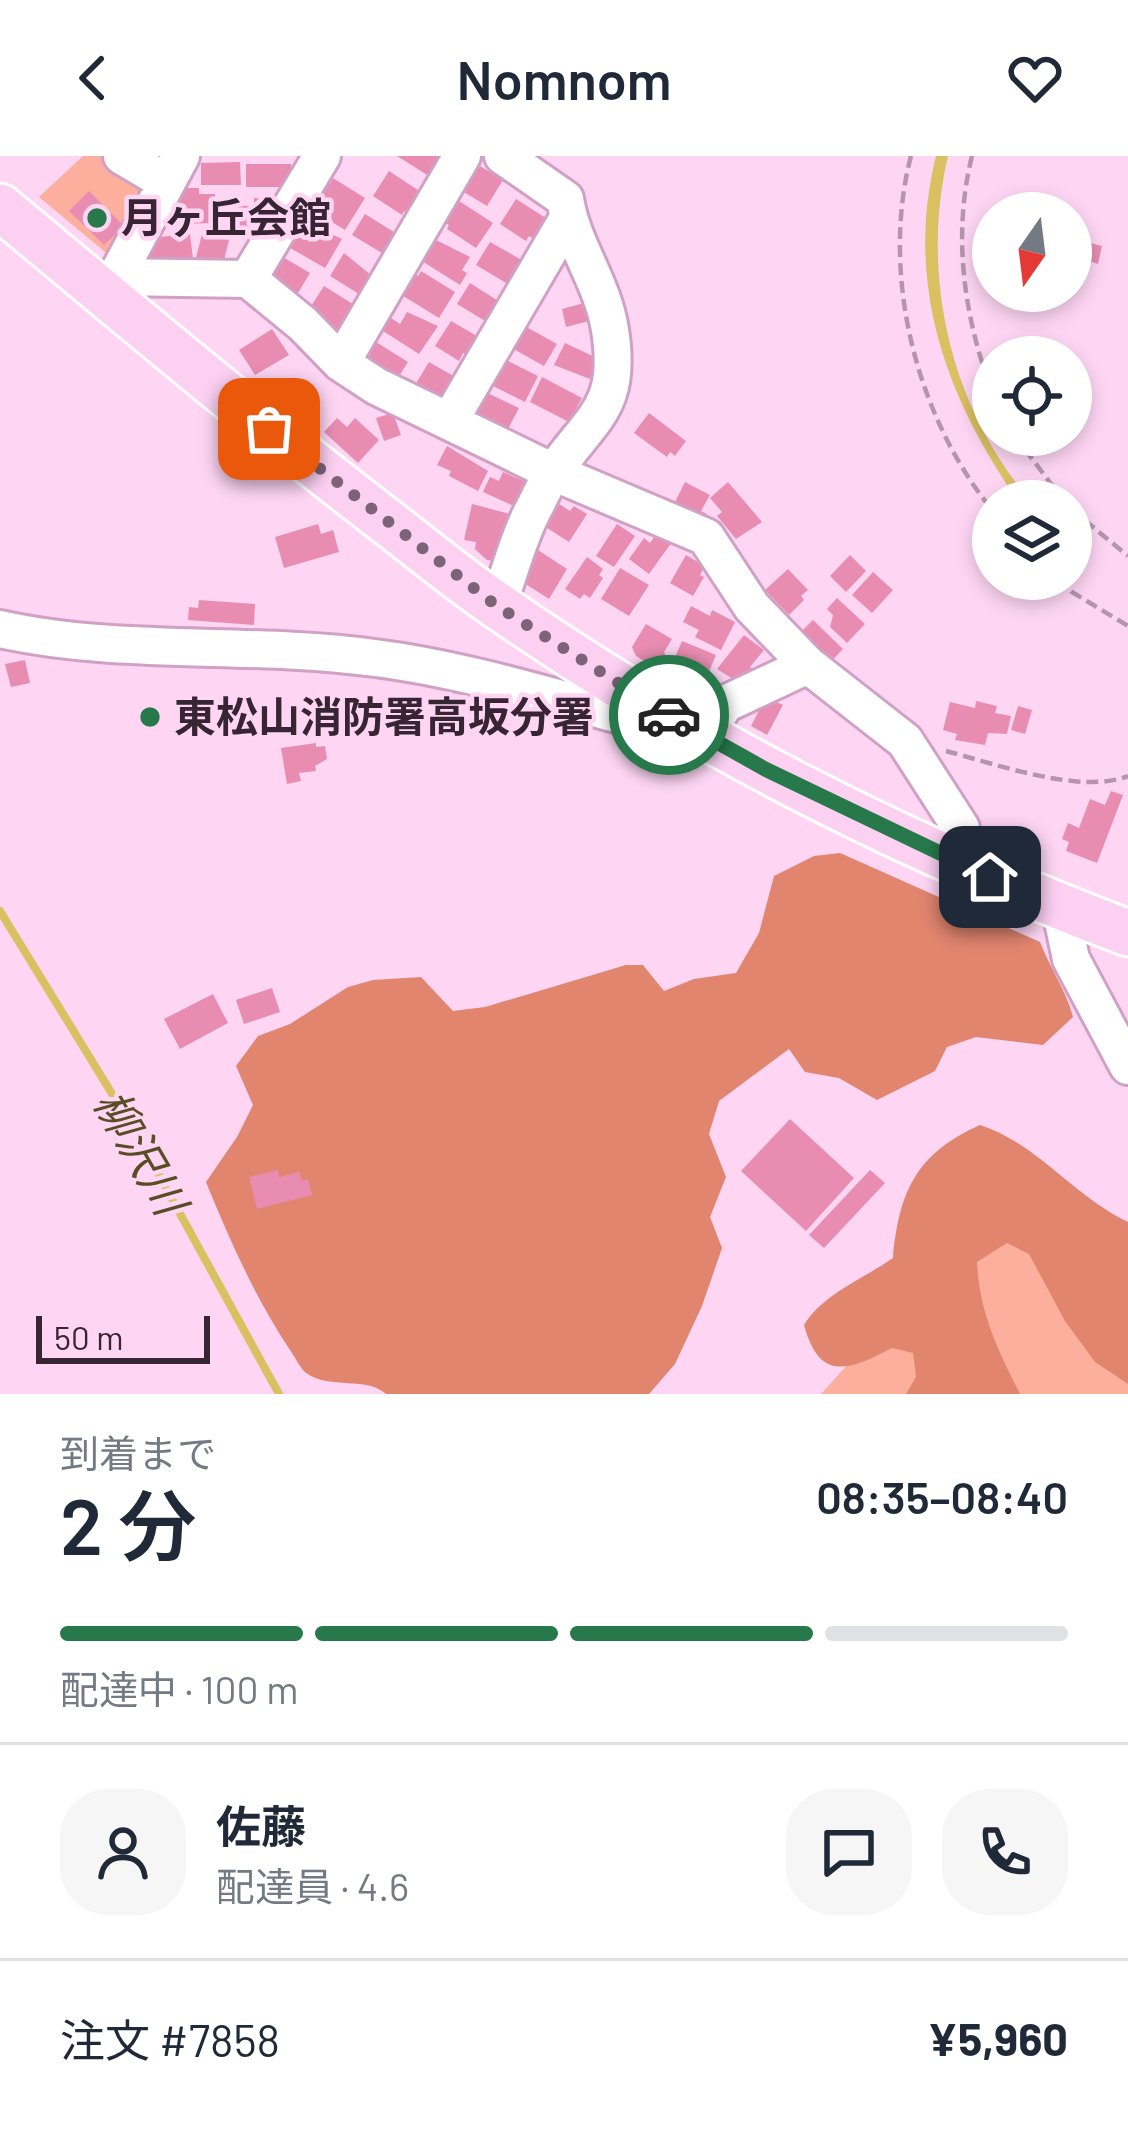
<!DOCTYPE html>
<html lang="ja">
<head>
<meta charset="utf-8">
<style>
	:root { --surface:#fff; --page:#f6f6f7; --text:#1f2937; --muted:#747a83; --line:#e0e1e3; --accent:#27794b }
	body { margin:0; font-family:Barlow,"Noto Sans JP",sans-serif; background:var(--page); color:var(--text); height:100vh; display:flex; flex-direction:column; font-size:45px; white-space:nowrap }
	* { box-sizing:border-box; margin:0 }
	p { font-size:39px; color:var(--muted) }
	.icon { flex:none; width:66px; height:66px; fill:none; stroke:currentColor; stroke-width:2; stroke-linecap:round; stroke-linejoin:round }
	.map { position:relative; height:1238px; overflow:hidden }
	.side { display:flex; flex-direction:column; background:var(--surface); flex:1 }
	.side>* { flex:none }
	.needle { width:78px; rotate:194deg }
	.controls { position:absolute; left:972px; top:36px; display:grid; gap:24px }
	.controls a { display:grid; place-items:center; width:120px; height:120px; border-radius:50%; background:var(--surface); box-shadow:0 6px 18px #0003; font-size:60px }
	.scale { position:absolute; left:36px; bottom:30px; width:174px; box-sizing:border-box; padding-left:12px; border:6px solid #382534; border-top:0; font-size:33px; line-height:42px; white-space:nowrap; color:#382534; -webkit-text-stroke:9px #fed6f4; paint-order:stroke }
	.pin { position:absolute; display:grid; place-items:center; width:102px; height:102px; color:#fff; margin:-51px; border-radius:24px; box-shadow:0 6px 18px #0006 }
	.courier { position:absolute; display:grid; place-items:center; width:120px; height:120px; margin:-60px; border:9px solid #27794b; border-radius:50%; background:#fff; color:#222; box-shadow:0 3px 15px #0007 }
	.summary em { font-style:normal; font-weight:600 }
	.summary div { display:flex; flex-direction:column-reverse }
	.summary { display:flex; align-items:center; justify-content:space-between; height:204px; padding:0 60px }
	h1 { font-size:78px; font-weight:600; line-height:90px }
	.bar { display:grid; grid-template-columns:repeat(4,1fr); gap:18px 12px; align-content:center; height:144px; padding:0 60px }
	.bar i { height:15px; border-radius:9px; background:var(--line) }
	.bar .on { background:var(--accent) }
	.bar p { grid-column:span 4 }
	.line { display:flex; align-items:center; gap:30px; padding:0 60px; border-top:3px solid var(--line) }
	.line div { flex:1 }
	.round { display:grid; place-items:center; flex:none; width:126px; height:126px; border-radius:48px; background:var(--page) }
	header { display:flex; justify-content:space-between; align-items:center; height:156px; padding:0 60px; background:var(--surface); font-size:54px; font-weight:600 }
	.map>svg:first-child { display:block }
	.green { fill:#fbaf9c }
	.forest { fill:#e1856f }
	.water { fill:#d9c061 }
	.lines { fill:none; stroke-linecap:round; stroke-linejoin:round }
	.stream { stroke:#d9c061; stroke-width:8 }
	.building { fill:#e88db1 }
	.minor-casing { stroke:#d0a1c5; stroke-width:42 }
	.major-casing { stroke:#fff; stroke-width:51 }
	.path { stroke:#b595ad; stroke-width:4.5; stroke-dasharray:12 6; stroke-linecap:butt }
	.minor { stroke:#fff; stroke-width:36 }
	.major { stroke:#fbd0f1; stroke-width:45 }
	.done { stroke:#7d6377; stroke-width:12; stroke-dasharray:0 21.6 }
	.route { stroke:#27794b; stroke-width:15 }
	.poi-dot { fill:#27794b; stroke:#fed6f4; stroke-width:4.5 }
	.labels { text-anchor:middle; stroke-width:9; stroke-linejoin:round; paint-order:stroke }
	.poi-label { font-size:42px; font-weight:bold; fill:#382534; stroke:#fed6f4; text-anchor:start }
	.water-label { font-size:45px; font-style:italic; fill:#584d25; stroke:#fed6f4 }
</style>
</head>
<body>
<header><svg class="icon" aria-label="back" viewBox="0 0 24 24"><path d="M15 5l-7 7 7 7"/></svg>Nomnom<svg class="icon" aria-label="heart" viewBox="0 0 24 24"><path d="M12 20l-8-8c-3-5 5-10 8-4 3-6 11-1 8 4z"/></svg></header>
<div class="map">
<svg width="1128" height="1238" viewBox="0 0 1128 1238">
	<rect width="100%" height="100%" fill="#fed6f4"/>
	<path class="green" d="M 83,0 L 105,0 L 148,32 L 110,100 L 39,41 Z
		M 987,1055 L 1128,1137 L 1128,1238 L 821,1238 Z"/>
	<path class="forest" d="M 840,697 L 1040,786 C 1050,812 1066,834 1073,861 L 1043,889 L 976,881 L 947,891 L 935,915 L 877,944 L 839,922 L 805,916 L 789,893 L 719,945 L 709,978 L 726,1021 L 710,1061 L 722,1092 L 702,1150 L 675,1208 L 649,1238 L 386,1238 C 367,1220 330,1234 306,1217 C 300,1212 295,1201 290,1194 C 255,1141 230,1085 206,1026 L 237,981 L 253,949 L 236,910 L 258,880 L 290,868 L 348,831 L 373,824 L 421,821 L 453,855 L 485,851 L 626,809 L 643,809 L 664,835 L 694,823 L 736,817 L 759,777 L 774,720 L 814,700 Z
		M 980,969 C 1038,988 1073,1040 1128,1066 L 1128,1228 L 1095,1206 L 1065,1165 L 1029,1098 L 1007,1087 L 977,1106 C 979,1156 998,1194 1020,1238 L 906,1238 L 916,1221 L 913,1197 L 892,1192 C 849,1214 820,1227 804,1169 C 823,1138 863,1123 893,1102 C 899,1035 917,997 980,969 Z"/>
	<path class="water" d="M 936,0 L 948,0 C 920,119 950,252 1031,345 L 1019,345 L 1014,339 C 944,237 905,125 936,0 Z"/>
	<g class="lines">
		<path class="stream" d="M 0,755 L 133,972 L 279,1238"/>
	</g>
	<path class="building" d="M 397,0 L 446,0 L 432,22 Z
		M 240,6 L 241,29 L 201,29 L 201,7 Z
		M 475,7 L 503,24 L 487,50 L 459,33 Z
		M 246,8 L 291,8 L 291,31 L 246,31 Z
		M 389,15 L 427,40 L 413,61 L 404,55 L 402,59 L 373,40 Z
		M 333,22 L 365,42 L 345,74 L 307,51 L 324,24 L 330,28 Z
		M 181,32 L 199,32 L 199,38 L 215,38 L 215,67 L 180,68 L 174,39 L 181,39 Z
		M 89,35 L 124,70 L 104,89 L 69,55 Z
		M 1020,40 L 1048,47 L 1046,57 L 1016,57 Z
		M 227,42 L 242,43 L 242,50 L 254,50 L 254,42 L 272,43 L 271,73 L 226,72 Z
		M 456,43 L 493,67 L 476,92 L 447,73 L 449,69 L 442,65 Z
		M 516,43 L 552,66 L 538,86 L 529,80 L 526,85 L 500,68 Z
		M 365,58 L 394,76 L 382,97 L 352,79 Z
		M 300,64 L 342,83 L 325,112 L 285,89 Z
		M 190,78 L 193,103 L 144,109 L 149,82 Z
		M 202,78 L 229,84 L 223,108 L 196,102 Z
		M 430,81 L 470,101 L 462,114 L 467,117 L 460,129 L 417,102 Z
		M 1071,82 L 1102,90 L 1098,108 L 1089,105 L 1084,124 L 1071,121 Z
		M 490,86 L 527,107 L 513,131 L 476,109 Z
		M 344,97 L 371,119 L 359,138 L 330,120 Z
		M 281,100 L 310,117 L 298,137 L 270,121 Z
		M 421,115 L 455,136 L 439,162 L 400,138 L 413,117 L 418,120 Z
		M 470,127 L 503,148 L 490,168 L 457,148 Z
		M 324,130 L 359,152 L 343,178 L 308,155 Z
		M 588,146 L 593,164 L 566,171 L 562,153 Z
		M 407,156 L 438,170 L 419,198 L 383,175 L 391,162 L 400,168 Z
		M 451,165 L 482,183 L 471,202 L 463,197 L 459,205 L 435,190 Z
		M 521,168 L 557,188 L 544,210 L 508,190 Z
		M 272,173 L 289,199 L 255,219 L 239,194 Z
		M 376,186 L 408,206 L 396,225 L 362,208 Z
		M 565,187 L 599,203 L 590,223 L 554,209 Z
		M 506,204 L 538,220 L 525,246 L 493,230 Z
		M 429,206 L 457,222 L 442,246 L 415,229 Z
		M 542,221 L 582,242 L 569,266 L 530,246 Z
		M 483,235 L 519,252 L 508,273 L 501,269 L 498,275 L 475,264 L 478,257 L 473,254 Z
		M 393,257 L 401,279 L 384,285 L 376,262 Z
		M 649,257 L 686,285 L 675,300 L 670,296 L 667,301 L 634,277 Z
		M 337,262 L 347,271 L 355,262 L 379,284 L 358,307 L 324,276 Z
		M 447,290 L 488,315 L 478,335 L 449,320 L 451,315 L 437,309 Z
		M 503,316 L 526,326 L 514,350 L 483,336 L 490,321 L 499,325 Z
		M 685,326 L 710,339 L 701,355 L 707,358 L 702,368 L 672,352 Z
		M 728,326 L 762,366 L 736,383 L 717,360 L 722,356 L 710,342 Z
		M 556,346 L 570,355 L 574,350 L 587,358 L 569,386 L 541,368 Z
		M 472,348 L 510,358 L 499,406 L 487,404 L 475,393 L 476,386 L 464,384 Z
		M 318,368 L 321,378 L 333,374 L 339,396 L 284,412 L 275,381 Z
		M 617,368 L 635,380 L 614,411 L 596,400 Z
		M 658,376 L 672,386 L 649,418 L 629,403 L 644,382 L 650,387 Z
		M 538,394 L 567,413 L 549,443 L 524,427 L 527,421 L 523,419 Z
		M 686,399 L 705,410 L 700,419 L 704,421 L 693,440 L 670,427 Z
		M 850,399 L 866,415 L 846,436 L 830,420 Z
		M 587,401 L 603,413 L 599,419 L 603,422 L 590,442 L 584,438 L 580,443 L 565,433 Z
		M 620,412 L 649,429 L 629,460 L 601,443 Z
		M 788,413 L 808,434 L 801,440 L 804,444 L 789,459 L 765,434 Z
		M 873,416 L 893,434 L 872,457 L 852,439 Z
		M 837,442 L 865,468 L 847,487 L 830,471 L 833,459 L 827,453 Z
		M 199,444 L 255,448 L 254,469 L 188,464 L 189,451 L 198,452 Z
		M 691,450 L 710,460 L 712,454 L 735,466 L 721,494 L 695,481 L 699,474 L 683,466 Z
		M 813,464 L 843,493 L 825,512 L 797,480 Z
		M 646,468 L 672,483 L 664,496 L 669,505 L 662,516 L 636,500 L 632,491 Z
		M 744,479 L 764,494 L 750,511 L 756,516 L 744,530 L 717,513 Z
		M 682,485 L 716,499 L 705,525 L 671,511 Z
		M 25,504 L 30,527 L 11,531 L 5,508 Z
		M 766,541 L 783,549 L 767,579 L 751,570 Z
		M 976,545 L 997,550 L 995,557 L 1011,560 L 1007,578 L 988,577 L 985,589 L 955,584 L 957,578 L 943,574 L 950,546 L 975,552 Z
		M 1018,550 L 1032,554 L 1025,578 L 1011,574 Z
		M 316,587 L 316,591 L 325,590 L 327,603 L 315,610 L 316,615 L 299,617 L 301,625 L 287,628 L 281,592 Z
		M 1111,635 L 1123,639 L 1097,707 L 1066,695 L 1069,686 L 1062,683 L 1068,667 L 1079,672 L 1090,643 L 1105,649 Z
		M 272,832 L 280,856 L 244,868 L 236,844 Z
		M 213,838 L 228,867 L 180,893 L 164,863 Z
		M 790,963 L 854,1022 L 806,1075 L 741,1015 Z
		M 278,1014 L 279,1021 L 299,1016 L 302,1025 L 308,1023 L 312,1039 L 257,1053 L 249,1021 Z
		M 870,1014 L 885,1027 L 824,1092 L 809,1079 Z"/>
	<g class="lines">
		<g class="minor-casing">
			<path id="minor" d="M 122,0 L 166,26
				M 116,121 L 248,123 L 303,168 L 341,207 L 376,230 L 553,316 L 706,381 L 752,451 L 808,509 L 725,548 L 704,580
				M 248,123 L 322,0
				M 102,136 L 116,121 L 181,0
				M 341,207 L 462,0
				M 450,264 L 568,62
				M 497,450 C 510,418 517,384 533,354 C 540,341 546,326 555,314 C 594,259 622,250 610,174 C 603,127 572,89 565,43 L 503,0
				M 0,473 C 122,500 251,485 375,502 C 462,513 549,540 634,563 L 648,547
				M 808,509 L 905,585 L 961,672 L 955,706
				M 1060,751 L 1071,803 L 1128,910"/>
		</g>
		<g class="major-casing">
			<path id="major" d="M 0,51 C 126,156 252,262 382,362 C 420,391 458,423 498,450 C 692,585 907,693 1128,777"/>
		</g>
		<path class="path" d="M 911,0 C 880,118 916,261 993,355
			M 972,0 C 952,80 964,162 993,238
			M 1014,279 L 1064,345
			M 1071,353 L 1128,400
			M 1058,423 L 1072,436 L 1128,470
			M 946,595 C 996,608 1081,639 1128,620"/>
		<use href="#minor" class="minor"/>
		<use href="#major" class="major"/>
	</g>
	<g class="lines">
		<path class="done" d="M 269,273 L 497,450 L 669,559"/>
		<path class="route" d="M 669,559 L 765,613 L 990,721"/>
	</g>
	<g class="poi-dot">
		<circle cx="97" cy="62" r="12"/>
		<circle cx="150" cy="561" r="12"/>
	</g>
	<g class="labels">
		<g class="poi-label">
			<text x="121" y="77">月ヶ丘会館</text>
			<text x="174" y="576">東松山消防署高坂分署</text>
		</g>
		<g class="water-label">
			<text transform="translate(140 996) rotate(60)" y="16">柳沢川</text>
		</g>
	</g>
</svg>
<div class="controls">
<a><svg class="needle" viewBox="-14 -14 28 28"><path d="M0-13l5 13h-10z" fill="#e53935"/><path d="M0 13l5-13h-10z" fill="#747a83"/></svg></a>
<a><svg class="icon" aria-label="locate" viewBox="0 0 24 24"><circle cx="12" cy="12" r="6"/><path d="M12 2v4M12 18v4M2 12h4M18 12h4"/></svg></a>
<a><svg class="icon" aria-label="layers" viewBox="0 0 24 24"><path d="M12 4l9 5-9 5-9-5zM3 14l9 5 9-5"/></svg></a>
</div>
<div class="scale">50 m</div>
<div class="pin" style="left:269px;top:273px;background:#ea580c"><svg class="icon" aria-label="bag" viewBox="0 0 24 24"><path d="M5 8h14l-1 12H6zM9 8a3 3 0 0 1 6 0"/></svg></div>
<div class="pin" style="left:990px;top:721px;background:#1f2937"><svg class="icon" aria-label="home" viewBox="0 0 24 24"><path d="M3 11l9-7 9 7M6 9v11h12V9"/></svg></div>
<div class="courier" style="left:669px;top:559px"><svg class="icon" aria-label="car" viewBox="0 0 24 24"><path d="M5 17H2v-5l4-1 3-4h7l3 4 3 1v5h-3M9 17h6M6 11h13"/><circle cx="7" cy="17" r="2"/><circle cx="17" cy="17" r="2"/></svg></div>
</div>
<section class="side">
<div class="summary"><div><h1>2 分</h1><p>到着まで</p></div><em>08:35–08:40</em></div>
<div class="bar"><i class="on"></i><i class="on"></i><i class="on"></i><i></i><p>配達中 · 100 m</p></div>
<div class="line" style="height:216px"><a class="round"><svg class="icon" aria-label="person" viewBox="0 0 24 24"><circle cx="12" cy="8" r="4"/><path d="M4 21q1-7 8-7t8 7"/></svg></a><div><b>佐藤</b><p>配達員 · 4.6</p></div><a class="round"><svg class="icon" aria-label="chat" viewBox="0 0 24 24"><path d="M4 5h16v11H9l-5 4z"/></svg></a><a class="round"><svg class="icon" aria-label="phone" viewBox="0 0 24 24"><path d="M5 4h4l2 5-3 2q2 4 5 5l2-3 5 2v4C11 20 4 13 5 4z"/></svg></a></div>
<div class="line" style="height:156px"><div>注文 #7858</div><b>¥5,960</b></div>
</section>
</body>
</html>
